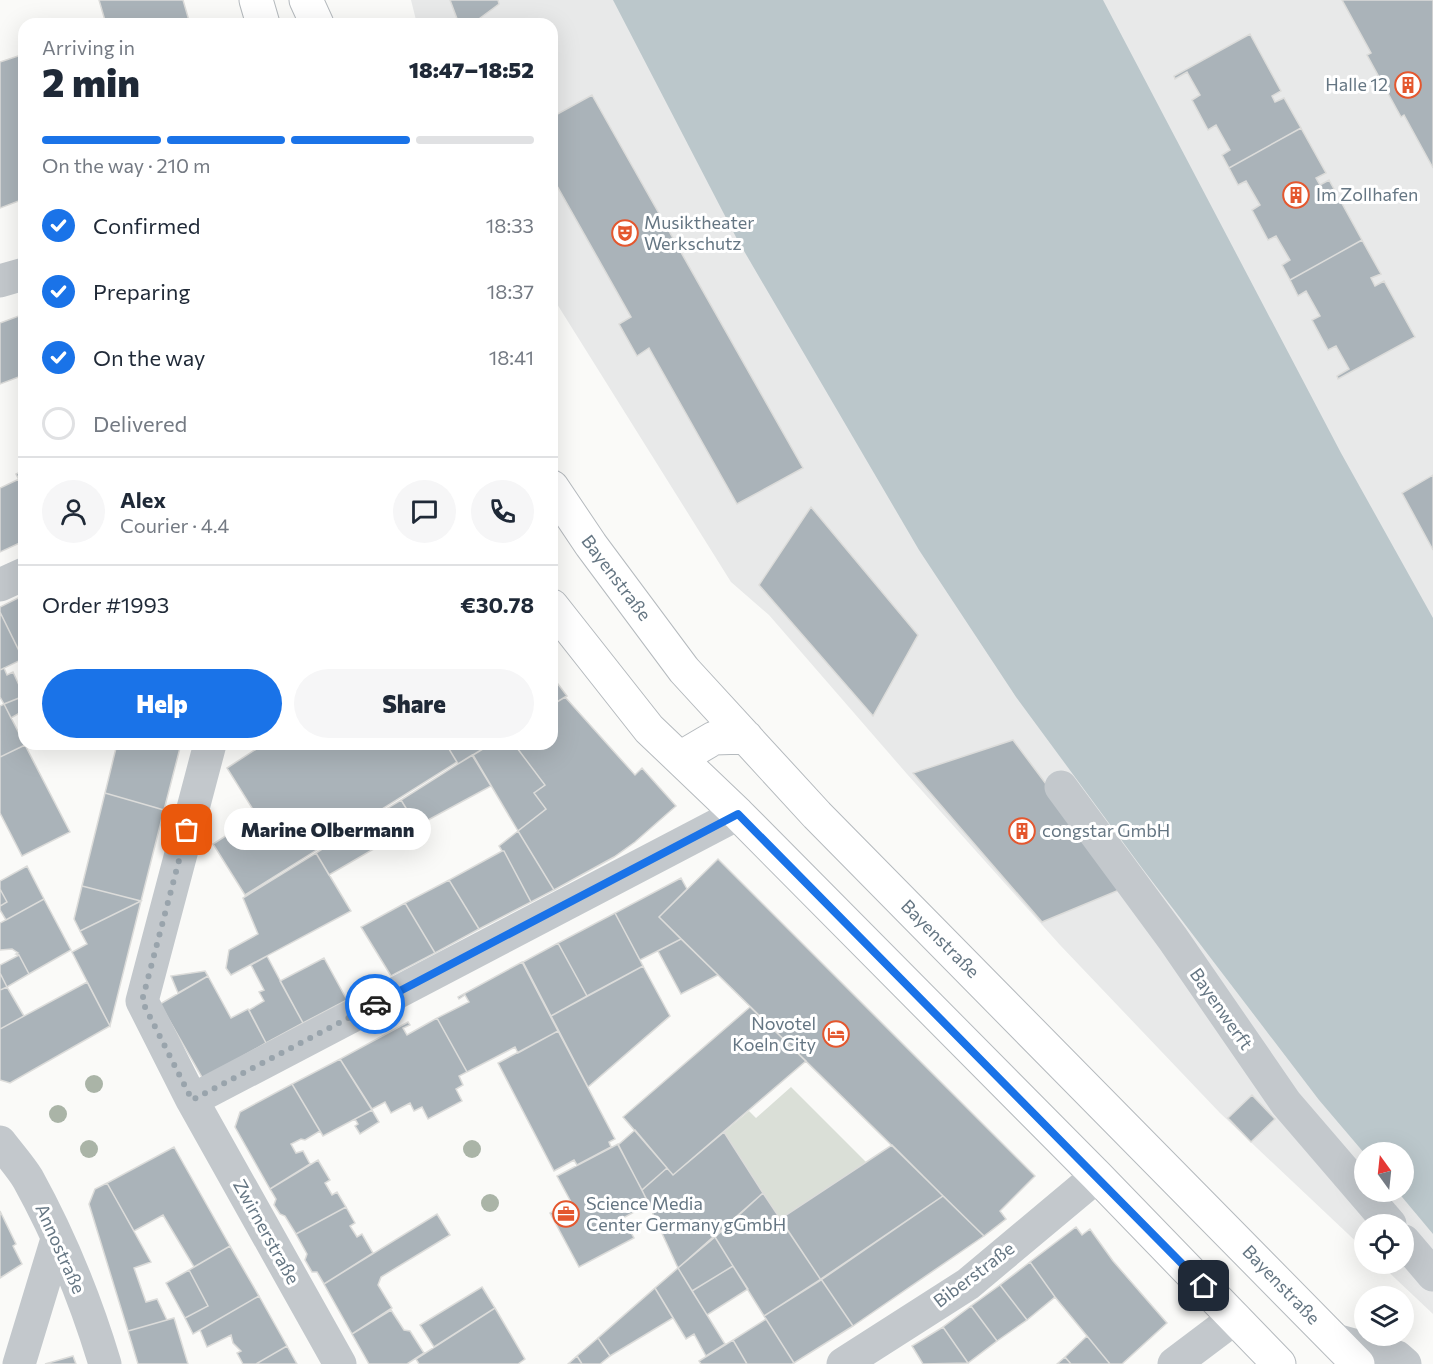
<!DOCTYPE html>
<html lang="en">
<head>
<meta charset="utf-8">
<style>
	:root { --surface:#fff; --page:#f6f6f7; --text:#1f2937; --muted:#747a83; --line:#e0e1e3; --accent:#1a73e8 }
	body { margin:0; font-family:Commissioner,sans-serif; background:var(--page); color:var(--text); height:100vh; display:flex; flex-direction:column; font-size:22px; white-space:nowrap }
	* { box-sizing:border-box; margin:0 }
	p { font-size:20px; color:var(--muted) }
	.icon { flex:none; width:33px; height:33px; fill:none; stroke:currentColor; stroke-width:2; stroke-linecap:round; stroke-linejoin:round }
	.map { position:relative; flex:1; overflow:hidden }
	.sheet { position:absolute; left:18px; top:18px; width:540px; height:732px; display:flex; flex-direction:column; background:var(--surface); border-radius:18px; box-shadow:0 6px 24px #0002 }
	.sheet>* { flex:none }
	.needle { width:39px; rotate:345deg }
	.controls { position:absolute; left:1354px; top:1142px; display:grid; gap:12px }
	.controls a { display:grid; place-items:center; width:60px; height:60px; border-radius:50%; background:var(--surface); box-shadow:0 6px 24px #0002; font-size:30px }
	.pin { position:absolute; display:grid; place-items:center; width:51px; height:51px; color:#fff; margin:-26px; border-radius:12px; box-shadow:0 3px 9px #0006 }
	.courier { position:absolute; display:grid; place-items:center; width:60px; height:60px; margin:-30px; border:4px solid #1a73e8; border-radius:50%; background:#fff; color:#222; box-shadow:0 2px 8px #0007 }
	.bubble { position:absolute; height:42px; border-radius:21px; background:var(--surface); box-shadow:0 6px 24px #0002; font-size:20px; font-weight:800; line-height:42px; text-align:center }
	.summary em { font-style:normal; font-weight:800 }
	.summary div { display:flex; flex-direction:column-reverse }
	.summary { display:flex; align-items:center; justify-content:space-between; height:102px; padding:0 24px }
	h1 { font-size:39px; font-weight:800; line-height:45px }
	.bar { display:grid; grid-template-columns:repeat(4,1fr); gap:9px 6px; align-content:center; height:72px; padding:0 24px }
	.bar i { height:8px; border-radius:4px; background:var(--line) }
	.bar .active { background:var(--accent) }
	.bar p { grid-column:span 4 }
	.line { display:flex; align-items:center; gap:15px; padding:0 24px; border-top:2px solid var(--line) }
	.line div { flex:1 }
	.round { display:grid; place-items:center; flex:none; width:63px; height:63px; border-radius:32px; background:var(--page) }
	ol { padding:0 24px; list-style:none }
	li { display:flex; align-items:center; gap:18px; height:66px }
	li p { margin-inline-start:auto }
	li .icon { padding:6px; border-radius:50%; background:var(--accent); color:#fff; stroke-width:4 }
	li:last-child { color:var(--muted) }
	li i { width:33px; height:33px; border:3px solid var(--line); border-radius:50% }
	.primary-button { display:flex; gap:12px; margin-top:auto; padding:12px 24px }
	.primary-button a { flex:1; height:69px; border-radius:36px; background:var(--accent); color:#fff; font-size:24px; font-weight:800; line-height:69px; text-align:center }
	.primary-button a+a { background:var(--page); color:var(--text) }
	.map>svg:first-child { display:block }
	.built { fill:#e8e9e9; fill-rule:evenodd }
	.green { fill:#dadfd7 }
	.water { fill:#bbc7cb }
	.building { fill:#aab3b9; stroke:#dcdcda; stroke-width:1.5 }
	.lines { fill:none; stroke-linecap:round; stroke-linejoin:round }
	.major-casing { stroke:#b5babe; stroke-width:35 }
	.minor { stroke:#c3c8cc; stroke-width:33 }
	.major { stroke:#fff; stroke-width:33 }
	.tree { fill:#aab4a7 }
	.done { stroke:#99a4ac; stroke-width:6; stroke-dasharray:0 10.8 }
	.route { stroke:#1a73e8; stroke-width:8 }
	.labels { text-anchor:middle; stroke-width:6; stroke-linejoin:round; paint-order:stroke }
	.poi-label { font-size:18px; fill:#657683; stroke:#fff; text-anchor:start }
	.street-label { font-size:18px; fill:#657683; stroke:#fff }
</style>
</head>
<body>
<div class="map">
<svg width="1433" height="1364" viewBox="0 0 1433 1364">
	<rect width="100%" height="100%" fill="#fafaf8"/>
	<path class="built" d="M 411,0 L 1433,0 L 1433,1314 L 1379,1263 L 1404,1263 L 1404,1224 L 1365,1224 L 1365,1250 L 1220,1113 L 1060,945 L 907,774 L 769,615 L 731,582 L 552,296 L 552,24 L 417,24 ZM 1365,1152 L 1404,1152 L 1404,1191 L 1365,1191 Z"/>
	<path class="green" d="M 791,1087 L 866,1162 L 780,1219 L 724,1132 L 749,1111 L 756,1118 Z"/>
	<path class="water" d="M 613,0 L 1103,0 L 1341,453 L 1433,618 L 1433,1234 L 1397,1191 L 1404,1191 L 1404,1152 L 1365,1152 L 1365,1154 L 1319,1100 L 1142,868 L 1016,697 L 919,550 L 737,239 Z"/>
	<path class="building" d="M 99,0 L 183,0 L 190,24 L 106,24 Z
		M 450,0 L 498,0 L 499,4 L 472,24 L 459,24 Z
		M 1342,0 L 1433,0 L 1433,168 L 1404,115 L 1401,117 L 1367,55 L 1371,53 Z
		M 1250,34 L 1281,91 L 1272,96 L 1275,102 L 1284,98 L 1301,128 L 1229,168 L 1222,155 L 1230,150 L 1216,125 L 1208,130 L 1192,100 L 1200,95 L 1187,72 L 1175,79 L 1174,76 Z
		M 24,54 L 24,199 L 0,208 L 0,62 Z
		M 592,95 L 803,468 L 737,504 L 649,348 L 637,356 L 619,324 L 631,317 L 552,177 L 552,117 Z
		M 1301,128 L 1326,173 L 1316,178 L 1320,185 L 1329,180 L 1362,240 L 1290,280 L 1282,265 L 1290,260 L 1276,236 L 1268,240 L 1252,210 L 1260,205 L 1246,181 L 1238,185 L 1229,168 Z
		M 1362,240 L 1381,274 L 1371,278 L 1375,286 L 1384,281 L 1415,337 L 1338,379 L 1337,376 L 1349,369 L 1336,346 L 1328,350 L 1312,320 L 1320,316 L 1306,291 L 1298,296 L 1290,280 Z
		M 24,314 L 24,375 L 0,384 L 0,323 Z
		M 24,470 L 24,490 L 16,474 Z
		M 1433,475 L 1433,550 L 1402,493 Z
		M 19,479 L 24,490 L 24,541 L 0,552 L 0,488 Z
		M 811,507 L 918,635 L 873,716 L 759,585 Z
		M 24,595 L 24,661 L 0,612 L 0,607 Z
		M 0,612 L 23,659 L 0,670 Z
		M 4,668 L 7,675 L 13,672 L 24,696 L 4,704 L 0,697 L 0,670 Z
		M 552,676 L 567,696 L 552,705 Z
		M 24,696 L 24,714 L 23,711 L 11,718 L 4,704 Z
		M 565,697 L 635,775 L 642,768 L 676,806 L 635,842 L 614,857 L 554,890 L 518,831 L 546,809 L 534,793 L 545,785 L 514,744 L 552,744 L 552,705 Z
		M 4,704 L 25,745 L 0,757 L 0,706 Z
		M 1013,740 L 1124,888 L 1042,922 L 913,773 Z
		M 117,744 L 181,744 L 164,810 L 105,793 Z
		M 264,744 L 446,744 L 457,762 L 245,895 L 213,844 L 257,816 L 227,768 Z
		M 446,744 L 491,744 L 458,764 Z
		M 491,744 L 514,744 L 545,785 L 534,793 L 546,809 L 518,831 L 473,755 Z
		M 25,745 L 70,832 L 22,856 L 0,813 L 0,757 Z
		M 472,755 L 491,786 L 417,826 L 401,800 Z
		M 105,793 L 164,810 L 141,901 L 82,886 Z
		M 401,800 L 417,826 L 372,850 L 358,826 Z
		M 358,826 L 372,850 L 329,875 L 316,853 Z
		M 518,831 L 554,890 L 531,902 L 504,851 L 502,851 L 499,846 Z
		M 502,851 L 504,851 L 531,902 L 479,929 L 449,880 Z
		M 316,853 L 351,911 L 231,975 L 226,968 L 229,950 L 258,934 L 243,898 Z
		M 718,859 L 1035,1176 L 1000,1211 L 1006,1219 L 984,1236 L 659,917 Z
		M 27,866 L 44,899 L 6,920 L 0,910 L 0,906 L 7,902 L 0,889 L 0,881 Z
		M 681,878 L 687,889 L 659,917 L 681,939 L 640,960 L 615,913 Z
		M 449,880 L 479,929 L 435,953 L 405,903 Z
		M 82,886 L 141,901 L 80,931 L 74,919 Z
		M 0,889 L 7,902 L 0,906 Z
		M 44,899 L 71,950 L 29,974 L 19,955 L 16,954 L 18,953 L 12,949 L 0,950 L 0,923 Z
		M 141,901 L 110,1026 L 72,952 L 87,944 L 80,931 Z
		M 405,903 L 435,953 L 391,976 L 361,927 Z
		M 615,913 L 643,966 L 587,996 L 558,943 Z
		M 681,939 L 718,975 L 681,994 L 658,951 Z
		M 558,943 L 587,996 L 551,1016 L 523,962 Z
		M 19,955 L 29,974 L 7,987 L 0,973 L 0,965 Z
		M 267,956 L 303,1023 L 266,1043 L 249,1010 L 264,1001 L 259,992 L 264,990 L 251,965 Z
		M 324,958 L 347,1000 L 303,1023 L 280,981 Z
		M 522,962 L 558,1031 L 518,1053 L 515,1047 L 467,1072 L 437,1018 L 469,1002 L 465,995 L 459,999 L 458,997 Z
		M 643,966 L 670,1016 L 588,1087 L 551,1016 Z
		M 205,971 L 208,976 L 178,993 L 171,976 Z
		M 0,973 L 7,987 L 0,990 Z
		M 208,976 L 231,1018 L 248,1009 L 266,1043 L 203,1079 L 160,1004 Z
		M 87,982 L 110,1026 L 10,1083 L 0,1080 L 0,1029 Z
		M 7,987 L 24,1016 L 0,1029 L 0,990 Z
		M 750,1007 L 806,1061 L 673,1175 L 623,1117 Z
		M 437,1018 L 467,1072 L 459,1076 L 463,1085 L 456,1089 L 462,1101 L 428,1119 L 422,1107 L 414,1111 L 410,1103 L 391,1113 L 385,1102 L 372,1109 L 340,1059 L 408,1022 L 410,1025 L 403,1028 L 407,1035 Z
		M 558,1031 L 615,1139 L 609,1142 L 611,1147 L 577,1165 L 574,1160 L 554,1171 L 498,1063 Z
		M 340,1059 L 372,1110 L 323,1136 L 292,1084 Z
		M 292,1084 L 320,1131 L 305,1140 L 301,1139 L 291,1144 L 296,1153 L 303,1151 L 310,1164 L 270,1189 L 235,1127 L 240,1112 Z
		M 1252,1095 L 1275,1119 L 1251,1142 L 1228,1118 Z
		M 372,1110 L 379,1122 L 360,1134 L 355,1126 L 358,1124 L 355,1119 Z
		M 635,1130 L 667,1168 L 642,1190 L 618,1145 Z
		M 724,1132 L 763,1193 L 678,1268 L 642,1190 L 667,1168 L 673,1175 Z
		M 618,1144 L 649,1204 L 623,1218 L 634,1238 L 579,1267 L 550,1213 L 571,1202 L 557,1176 Z
		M 892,1145 L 943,1196 L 821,1280 L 780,1219 Z
		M 174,1147 L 230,1246 L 194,1267 L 163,1215 L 134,1231 L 107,1183 Z
		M 318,1160 L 330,1180 L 325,1183 L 332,1195 L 337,1192 L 346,1207 L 296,1234 L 285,1216 L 280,1214 L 274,1205 L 276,1199 L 270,1189 Z
		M 107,1183 L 151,1262 L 134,1268 L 146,1302 L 157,1299 L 167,1320 L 128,1331 L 89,1204 L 95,1189 Z
		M 763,1193 L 821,1280 L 764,1316 L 715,1237 Z
		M 943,1196 L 984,1236 L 853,1326 L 821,1279 Z
		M 346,1207 L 355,1223 L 350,1226 L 357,1237 L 362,1234 L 373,1253 L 324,1284 L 317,1272 L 312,1272 L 305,1260 L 307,1254 L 296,1234 Z
		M 0,1211 L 16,1244 L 13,1246 L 22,1264 L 0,1278 Z
		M 437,1214 L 450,1235 L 381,1277 L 378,1285 L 392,1308 L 352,1334 L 324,1284 Z
		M 1076,1227 L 1082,1235 L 1090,1229 L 1113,1261 L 1167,1323 L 1122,1364 L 1110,1364 L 1055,1297 L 1030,1262 Z
		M 715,1237 L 733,1266 L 692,1291 L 678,1268 Z
		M 230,1246 L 259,1296 L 193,1334 L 185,1318 L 208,1306 L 189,1270 Z
		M 1030,1262 L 1055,1297 L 1027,1320 L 1000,1285 Z
		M 733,1266 L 748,1289 L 707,1315 L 692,1291 Z
		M 678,1268 L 725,1344 L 706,1356 L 694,1334 L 686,1339 L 655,1288 Z
		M 189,1270 L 208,1306 L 185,1318 L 166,1283 Z
		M 821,1279 L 853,1326 L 794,1363 L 764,1316 Z
		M 1000,1285 L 1027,1320 L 997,1341 L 971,1306 Z
		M 482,1287 L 495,1308 L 434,1347 L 420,1325 Z
		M 655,1288 L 673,1318 L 610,1356 L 598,1338 Z
		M 259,1296 L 287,1346 L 256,1364 L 243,1364 L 237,1353 L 241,1351 L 233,1343 L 231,1335 L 207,1347 L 200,1330 Z
		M 971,1306 L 997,1341 L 968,1363 L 943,1327 Z
		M 495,1308 L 525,1359 L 518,1364 L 419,1364 L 416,1359 Z
		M 391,1310 L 404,1330 L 410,1331 L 424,1353 L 407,1364 L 369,1364 L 352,1334 Z
		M 174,1318 L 188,1364 L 138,1364 L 128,1331 Z
		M 766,1319 L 794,1363 L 792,1364 L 747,1364 L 733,1340 Z
		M 943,1327 L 968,1363 L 923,1364 L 912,1346 Z
		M 1087,1336 L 1110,1364 L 1071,1364 L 1065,1357 Z
		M 598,1338 L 610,1356 L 600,1364 L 582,1364 L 577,1356 Z
		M 733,1340 L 747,1364 L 701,1364 L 699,1361 Z
		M 287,1346 L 297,1364 L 256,1364 Z
		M 73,1356 L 76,1364 L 45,1364 Z
		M 577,1356 L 582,1364 L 568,1364 Z
		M 1065,1357 L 1071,1364 L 1057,1364 Z"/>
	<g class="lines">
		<g class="major-casing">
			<path id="major" d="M 256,0 L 263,24
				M 306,0 L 317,24
				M 552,487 L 591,545 L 684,670 L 817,815 L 1358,1364
				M 552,606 L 649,729 L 738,814 L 1097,1176 L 1279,1364
				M 680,758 L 714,738 L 746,737"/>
		</g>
		<path class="minor" d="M 0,281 L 24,274
			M 0,585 L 24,574
			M 210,744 L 142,1001 L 192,1100 L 340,1364
			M 1061,787 L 1173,939 L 1286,1103 L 1390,1224
			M 192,1100 L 738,814
			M 0,1142 C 9,1154 20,1166 28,1179 C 60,1237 86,1301 105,1364
			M 1404,1241 L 1433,1275
			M 1335,1340 L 1397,1357 L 1405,1364
			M 19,1364 L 57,1239
			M 843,1364 L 968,1284 L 1097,1176
			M 1174,1364 L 1235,1318"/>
		<use href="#major" class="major"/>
	</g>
	<g class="tree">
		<circle cx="94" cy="1084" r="9"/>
		<circle cx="58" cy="1114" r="9"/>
		<circle cx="89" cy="1149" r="9"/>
		<circle cx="472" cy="1149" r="9"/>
		<circle cx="490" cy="1203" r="9"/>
	</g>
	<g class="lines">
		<path class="done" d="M 187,830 L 142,1001 L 192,1100 L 375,1004"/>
		<path class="route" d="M 375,1004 L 738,814 L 1204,1286"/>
	</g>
	<defs>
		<g id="building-ring" transform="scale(1.35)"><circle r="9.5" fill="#fff" stroke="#e4572e" stroke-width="1.5"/><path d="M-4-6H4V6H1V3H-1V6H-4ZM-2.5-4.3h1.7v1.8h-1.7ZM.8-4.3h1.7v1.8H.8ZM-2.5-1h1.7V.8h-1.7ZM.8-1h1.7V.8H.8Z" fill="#e4572e"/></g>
		<g id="theatre-ring" transform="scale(1.35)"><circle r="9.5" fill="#fff" stroke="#e4572e" stroke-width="1.5"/><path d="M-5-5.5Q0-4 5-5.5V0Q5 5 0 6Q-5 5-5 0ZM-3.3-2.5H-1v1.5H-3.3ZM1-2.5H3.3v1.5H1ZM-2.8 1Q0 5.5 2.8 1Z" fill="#e4572e"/></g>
		<g id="hotel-ring" transform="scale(1.35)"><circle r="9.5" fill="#fff" stroke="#e4572e" stroke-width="1.5"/><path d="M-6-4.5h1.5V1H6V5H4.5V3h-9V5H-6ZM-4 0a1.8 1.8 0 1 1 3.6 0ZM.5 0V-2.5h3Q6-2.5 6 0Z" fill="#e4572e"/></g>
		<g id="office-ring" transform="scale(1.35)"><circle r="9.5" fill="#fff" stroke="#e4572e" stroke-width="1.5"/><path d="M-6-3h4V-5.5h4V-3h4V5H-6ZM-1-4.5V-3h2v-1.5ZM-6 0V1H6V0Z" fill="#e4572e"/></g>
	</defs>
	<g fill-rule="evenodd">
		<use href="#building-ring" x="1408" y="85"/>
		<use href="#building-ring" x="1296" y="195"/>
		<use href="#theatre-ring" x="625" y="233"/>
		<use href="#building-ring" x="1022" y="831"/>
		<use href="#hotel-ring" x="836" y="1034"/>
		<use href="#office-ring" x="566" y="1214"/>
	</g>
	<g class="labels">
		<g class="poi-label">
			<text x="1388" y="91" text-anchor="end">Halle 12</text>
			<text x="1316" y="201">Im Zollhafen</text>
			<text x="644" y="229">Musiktheater<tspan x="644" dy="21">Werkschutz</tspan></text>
			<text x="1042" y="837">congstar GmbH</text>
			<text x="816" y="1030" text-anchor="end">Novotel<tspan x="816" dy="21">Koeln City</tspan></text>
			<text x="586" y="1210">Science Media<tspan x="586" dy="21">Center Germany gGmbH</tspan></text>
		</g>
		<g class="street-label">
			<text transform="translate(616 578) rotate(53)" y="6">Bayenstraße</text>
			<text transform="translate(940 939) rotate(45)" y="6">Bayenstraße</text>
			<text transform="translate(1221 1009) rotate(55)" y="6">Bayenwerft</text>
			<text transform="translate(266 1232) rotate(61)" y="6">Zwirnerstraße</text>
			<text transform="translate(60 1249) rotate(66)" y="6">Annostraße</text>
			<text transform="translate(974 1275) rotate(-37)" y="6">Biberstraße</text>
			<text transform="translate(1281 1285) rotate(46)" y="6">Bayenstraße</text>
		</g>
	</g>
</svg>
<div class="controls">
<a><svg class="needle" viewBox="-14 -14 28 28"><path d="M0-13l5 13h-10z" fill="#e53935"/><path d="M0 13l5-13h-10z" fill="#747a83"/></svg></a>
<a><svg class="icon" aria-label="locate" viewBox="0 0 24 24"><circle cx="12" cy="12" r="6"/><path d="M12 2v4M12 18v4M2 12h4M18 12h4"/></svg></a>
<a><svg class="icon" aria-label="layers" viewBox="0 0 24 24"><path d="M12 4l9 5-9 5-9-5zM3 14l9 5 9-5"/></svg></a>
</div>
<div class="pin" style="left:187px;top:830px;background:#ea580c"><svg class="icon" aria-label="bag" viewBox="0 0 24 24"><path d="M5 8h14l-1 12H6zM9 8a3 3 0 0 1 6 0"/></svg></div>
<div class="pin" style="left:1204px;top:1286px;background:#1f2937"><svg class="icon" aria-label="home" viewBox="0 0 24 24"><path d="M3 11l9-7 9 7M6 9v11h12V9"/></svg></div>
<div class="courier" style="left:375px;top:1004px"><svg class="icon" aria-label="car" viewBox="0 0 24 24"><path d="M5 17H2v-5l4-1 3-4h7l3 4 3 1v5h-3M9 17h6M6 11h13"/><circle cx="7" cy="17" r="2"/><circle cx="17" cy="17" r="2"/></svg></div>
<div class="bubble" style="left:224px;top:808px;width:207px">Marine Olbermann</div>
<section class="sheet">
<div class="summary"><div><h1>2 min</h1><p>Arriving in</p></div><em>18:47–18:52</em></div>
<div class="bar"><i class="active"></i><i class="active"></i><i class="active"></i><i></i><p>On the way · 210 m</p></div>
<ol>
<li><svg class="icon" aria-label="check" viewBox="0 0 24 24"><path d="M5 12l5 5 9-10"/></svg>Confirmed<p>18:33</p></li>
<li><svg class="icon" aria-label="check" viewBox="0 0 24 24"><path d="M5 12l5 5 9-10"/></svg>Preparing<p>18:37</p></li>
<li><svg class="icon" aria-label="check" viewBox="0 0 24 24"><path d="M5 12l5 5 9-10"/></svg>On the way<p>18:41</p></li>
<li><i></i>Delivered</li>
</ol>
<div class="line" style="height:108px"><a class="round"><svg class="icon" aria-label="person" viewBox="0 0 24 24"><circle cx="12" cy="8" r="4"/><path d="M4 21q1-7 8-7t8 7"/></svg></a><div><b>Alex</b><p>Courier · 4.4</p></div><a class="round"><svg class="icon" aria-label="chat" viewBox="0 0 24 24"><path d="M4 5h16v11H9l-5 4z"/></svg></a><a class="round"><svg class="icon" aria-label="phone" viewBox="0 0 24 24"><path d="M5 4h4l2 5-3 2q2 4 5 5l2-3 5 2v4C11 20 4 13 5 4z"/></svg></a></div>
<div class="line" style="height:78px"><div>Order #1993</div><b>€30.78</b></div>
<div class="primary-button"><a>Help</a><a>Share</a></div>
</section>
</div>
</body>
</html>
